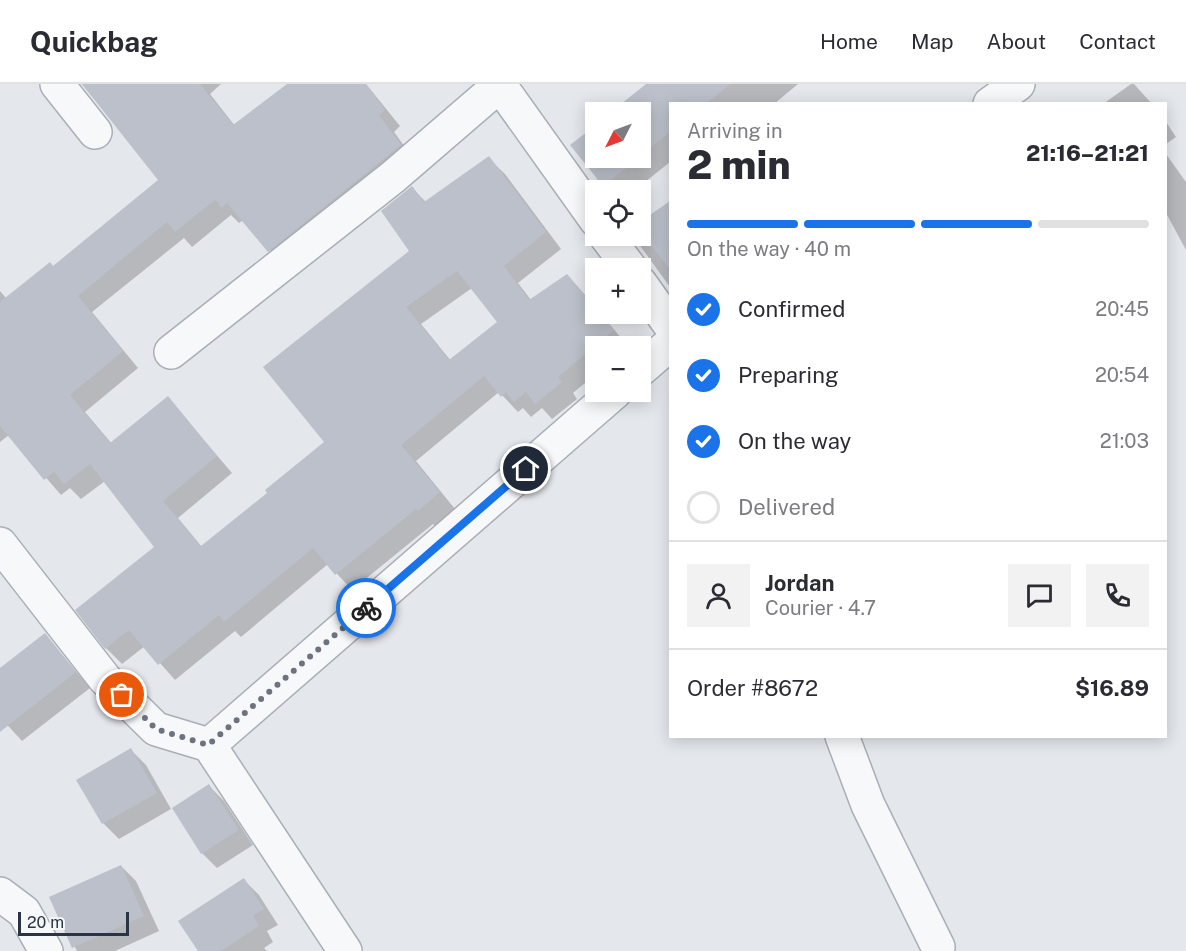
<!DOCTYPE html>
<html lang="en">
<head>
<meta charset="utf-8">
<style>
	:root { --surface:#fff; --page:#f2f2f3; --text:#2b2b33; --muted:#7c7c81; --line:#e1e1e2; --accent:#1a73e8 }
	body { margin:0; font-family:"Public Sans",sans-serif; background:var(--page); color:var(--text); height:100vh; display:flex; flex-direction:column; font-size:22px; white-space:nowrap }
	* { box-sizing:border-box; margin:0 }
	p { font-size:20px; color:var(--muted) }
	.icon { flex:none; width:33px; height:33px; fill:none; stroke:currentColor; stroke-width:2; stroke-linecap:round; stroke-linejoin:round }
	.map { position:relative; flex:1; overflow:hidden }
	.sheet { position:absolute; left:669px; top:18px; width:498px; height:636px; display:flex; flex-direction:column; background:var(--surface); border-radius:0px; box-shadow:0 3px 15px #0003 }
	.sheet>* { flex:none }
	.needle { width:39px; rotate:228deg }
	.controls { position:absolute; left:585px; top:18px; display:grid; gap:12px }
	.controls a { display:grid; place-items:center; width:66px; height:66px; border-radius:0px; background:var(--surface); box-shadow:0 3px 15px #0003; font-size:30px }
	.scale { position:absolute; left:18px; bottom:15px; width:111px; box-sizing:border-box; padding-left:6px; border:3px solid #2b3445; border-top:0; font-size:16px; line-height:21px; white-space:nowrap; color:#2b3445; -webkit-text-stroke:4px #f4f6f9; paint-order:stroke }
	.pin { position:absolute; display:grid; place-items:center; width:51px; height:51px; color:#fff; margin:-26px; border:3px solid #fff; border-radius:50%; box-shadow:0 2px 6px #0007 }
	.courier { position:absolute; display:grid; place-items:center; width:60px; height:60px; margin:-30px; border:4px solid #1a73e8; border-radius:50%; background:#fff; color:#222; box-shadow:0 2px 8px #0007 }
	.summary em { font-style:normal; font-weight:800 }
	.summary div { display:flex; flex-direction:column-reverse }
	.summary { display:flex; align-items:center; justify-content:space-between; height:102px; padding:0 18px }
	h1 { font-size:39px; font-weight:800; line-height:45px }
	.bar { display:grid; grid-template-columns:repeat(4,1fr); gap:9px 6px; align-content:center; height:72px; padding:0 18px }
	.bar i { height:8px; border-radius:4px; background:var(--line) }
	.bar .active { background:var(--accent) }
	.bar p { grid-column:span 4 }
	.line { display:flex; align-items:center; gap:15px; padding:0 18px; border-top:2px solid var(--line) }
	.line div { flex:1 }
	.round { display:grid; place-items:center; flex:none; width:63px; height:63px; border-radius:0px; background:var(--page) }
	ol { padding:0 18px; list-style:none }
	li { display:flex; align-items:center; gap:18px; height:66px }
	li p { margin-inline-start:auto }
	li .icon { padding:6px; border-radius:50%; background:var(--accent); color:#fff; stroke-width:4 }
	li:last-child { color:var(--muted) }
	li i { width:33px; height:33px; border:3px solid var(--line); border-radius:50% }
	header { display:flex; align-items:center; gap:36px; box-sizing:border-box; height:84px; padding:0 30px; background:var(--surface); border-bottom:2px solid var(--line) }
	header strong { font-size:28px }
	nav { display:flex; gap:33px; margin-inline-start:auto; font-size:21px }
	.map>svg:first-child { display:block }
	.shadow { fill:#0003; fill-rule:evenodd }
	.building { fill:#bbc0ca; fill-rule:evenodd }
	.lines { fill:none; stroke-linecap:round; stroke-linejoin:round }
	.minor-casing { stroke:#a9aeb7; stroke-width:36 }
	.minor { stroke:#f7f8fa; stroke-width:33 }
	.done { stroke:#6c737f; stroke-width:6; stroke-dasharray:0 10.8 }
	.route { stroke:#1a73e8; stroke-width:8 }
</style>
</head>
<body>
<header>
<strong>Quickbag</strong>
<nav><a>Home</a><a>Map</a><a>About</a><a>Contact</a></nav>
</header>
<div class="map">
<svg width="1186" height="867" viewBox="0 0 1186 867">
	<rect width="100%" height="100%" fill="#e4e7ec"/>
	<path class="shadow" d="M 82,0 L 221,0 L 210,10 L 235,42 L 292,0 L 366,0 L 400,42 L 394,48 L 416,78 L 285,183 L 243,136 L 239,139 L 231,131 L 192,163 L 184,154 L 92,228 L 138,284 L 85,328 L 112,360 L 168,314 L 232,389 L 178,434 L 202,463 L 270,409 L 326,358 L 411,168 L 412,104 L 426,118 L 488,74 L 505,90 L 561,165 L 518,199 L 531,216 L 567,191 L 596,223 L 596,230 L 601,230 L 628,262 L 596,262 L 596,290 L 573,309 L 577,315 L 552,335 L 542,324 L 531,333 L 523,324 L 518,328 L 499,308 L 416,377 L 455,425 L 435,442 L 433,440 L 352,506 L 328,480 L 241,553 L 235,547 L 175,596 L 145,562 L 122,580 L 106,564 L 156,463 L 105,397 L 81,415 L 70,404 L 61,411 L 9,351 L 0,358 L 0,207 L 7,215 L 53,183 L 160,96 ZM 472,204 L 499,238 L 451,277 L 421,240 Z
		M 648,0 L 798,0 L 774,20 L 670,20 L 670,78 L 635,106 L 610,106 L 572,61 L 596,74 L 640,74 L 640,28 L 613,28 Z
		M 1131,0 L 1134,0 L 1152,20 L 1103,20 Z
		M 1166,38 L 1176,53 L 1166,60 Z
		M 1166,70 L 1186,98 L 1186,166 L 1166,129 Z
		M 670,119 L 670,203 L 633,152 L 640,152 L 640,140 Z
		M 45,551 L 90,604 L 22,657 L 0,633 L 0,586 Z
		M 131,666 L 146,681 L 171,725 L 119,755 L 104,740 L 78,696 Z
		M 209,702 L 224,717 L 253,761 L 217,784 L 202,769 Z
		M 121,782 L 136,797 L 159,847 L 115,867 L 77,867 L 51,814 Z
		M 244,796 L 259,811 L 278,841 L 267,847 L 273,858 L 264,864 L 267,867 L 199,867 Z"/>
	<path class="building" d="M 82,0 L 200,0 L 233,41 L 287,0 L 366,0 L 385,26 L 379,31 L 401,61 L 268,168 L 227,119 L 222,124 L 215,116 L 175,148 L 167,138 L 78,212 L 123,267 L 70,311 L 110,359 L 168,312 L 217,372 L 163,417 L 201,462 L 267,409 L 265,406 L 324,358 L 263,283 L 409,167 L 381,127 L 412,102 L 424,118 L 489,72 L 546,148 L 504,182 L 529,216 L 567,190 L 596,224 L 596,230 L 600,230 L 614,246 L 558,293 L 562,298 L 535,320 L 526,308 L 514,318 L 506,308 L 501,313 L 484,292 L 401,361 L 440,408 L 418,427 L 416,425 L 335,491 L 313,464 L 224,538 L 219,531 L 158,581 L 129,546 L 105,565 L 75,526 L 154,463 L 90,380 L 64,400 L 54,388 L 44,396 L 0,342 L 0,218 L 50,178 L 53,182 L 158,96 ZM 457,187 L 497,238 L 449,276 L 406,223 Z
		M 646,0 L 730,0 L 706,20 L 670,20 L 670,48 L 640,72 L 640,28 L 611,28 Z
		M 596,41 L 596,74 L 639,74 L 603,102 L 570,61 Z
		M 670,117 L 670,185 L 640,148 L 640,138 Z
		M 45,549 L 76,588 L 0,648 L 0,584 Z
		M 131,664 L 157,709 L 102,740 L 76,696 Z
		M 209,700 L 239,746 L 201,770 L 172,724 Z
		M 121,781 L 144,832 L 72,864 L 49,813 Z
		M 244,794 L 264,825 L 253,832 L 259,842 L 221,867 L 198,867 L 178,837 Z"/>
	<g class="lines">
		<g class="minor-casing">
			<path id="minor" d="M 57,0 L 95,48
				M 499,0 L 596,136
				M 990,20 L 1018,0
				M 606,152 L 630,184
				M 640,199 L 670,241
				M 171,268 L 393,93 L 501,0
				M 640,286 L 670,260
				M 0,460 L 105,595 L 156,645 L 209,661 L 615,308
				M 842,652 L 868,721 L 938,863
				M 209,661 L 345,867
				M 0,810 L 24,828 L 46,867"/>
		</g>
		<use href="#minor" class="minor"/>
	</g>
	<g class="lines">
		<path class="done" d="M 122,611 L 156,645 L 208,661 L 366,524"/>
		<path class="route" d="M 366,524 L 526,385"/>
	</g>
</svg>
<div class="controls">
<a><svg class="needle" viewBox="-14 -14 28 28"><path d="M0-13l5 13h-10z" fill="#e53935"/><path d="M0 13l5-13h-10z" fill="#7c7c81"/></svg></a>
<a><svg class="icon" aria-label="locate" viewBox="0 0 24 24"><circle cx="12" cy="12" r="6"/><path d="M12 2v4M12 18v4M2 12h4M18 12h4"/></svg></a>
<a>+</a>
<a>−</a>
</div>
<div class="scale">20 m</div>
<div class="pin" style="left:122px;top:611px;background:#ea580c"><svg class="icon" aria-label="bag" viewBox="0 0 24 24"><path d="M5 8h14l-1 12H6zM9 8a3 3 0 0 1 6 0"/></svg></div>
<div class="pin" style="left:526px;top:385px;background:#1f2937"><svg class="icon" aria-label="home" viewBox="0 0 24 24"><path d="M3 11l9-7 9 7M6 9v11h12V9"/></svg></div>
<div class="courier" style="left:366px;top:524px"><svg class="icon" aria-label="bike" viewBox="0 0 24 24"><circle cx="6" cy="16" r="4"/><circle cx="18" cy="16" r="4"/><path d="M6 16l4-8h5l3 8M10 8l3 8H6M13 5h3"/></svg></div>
<section class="sheet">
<div class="summary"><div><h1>2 min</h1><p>Arriving in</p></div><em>21:16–21:21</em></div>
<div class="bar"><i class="active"></i><i class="active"></i><i class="active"></i><i></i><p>On the way · 40 m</p></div>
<ol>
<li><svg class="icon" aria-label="check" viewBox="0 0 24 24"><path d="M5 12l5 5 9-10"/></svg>Confirmed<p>20:45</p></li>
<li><svg class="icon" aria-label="check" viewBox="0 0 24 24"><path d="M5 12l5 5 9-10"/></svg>Preparing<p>20:54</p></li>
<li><svg class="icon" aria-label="check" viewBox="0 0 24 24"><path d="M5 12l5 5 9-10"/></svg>On the way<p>21:03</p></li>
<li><i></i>Delivered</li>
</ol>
<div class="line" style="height:108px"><a class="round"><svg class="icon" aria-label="person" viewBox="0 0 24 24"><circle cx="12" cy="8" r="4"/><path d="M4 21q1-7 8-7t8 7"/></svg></a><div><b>Jordan</b><p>Courier · 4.7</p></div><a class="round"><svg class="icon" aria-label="chat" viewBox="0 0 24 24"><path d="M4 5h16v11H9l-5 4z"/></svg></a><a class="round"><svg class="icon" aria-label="phone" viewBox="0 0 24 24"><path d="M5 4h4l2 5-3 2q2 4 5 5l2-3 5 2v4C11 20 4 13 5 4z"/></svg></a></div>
<div class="line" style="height:78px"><div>Order #8672</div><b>$16.89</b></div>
</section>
</div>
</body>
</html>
